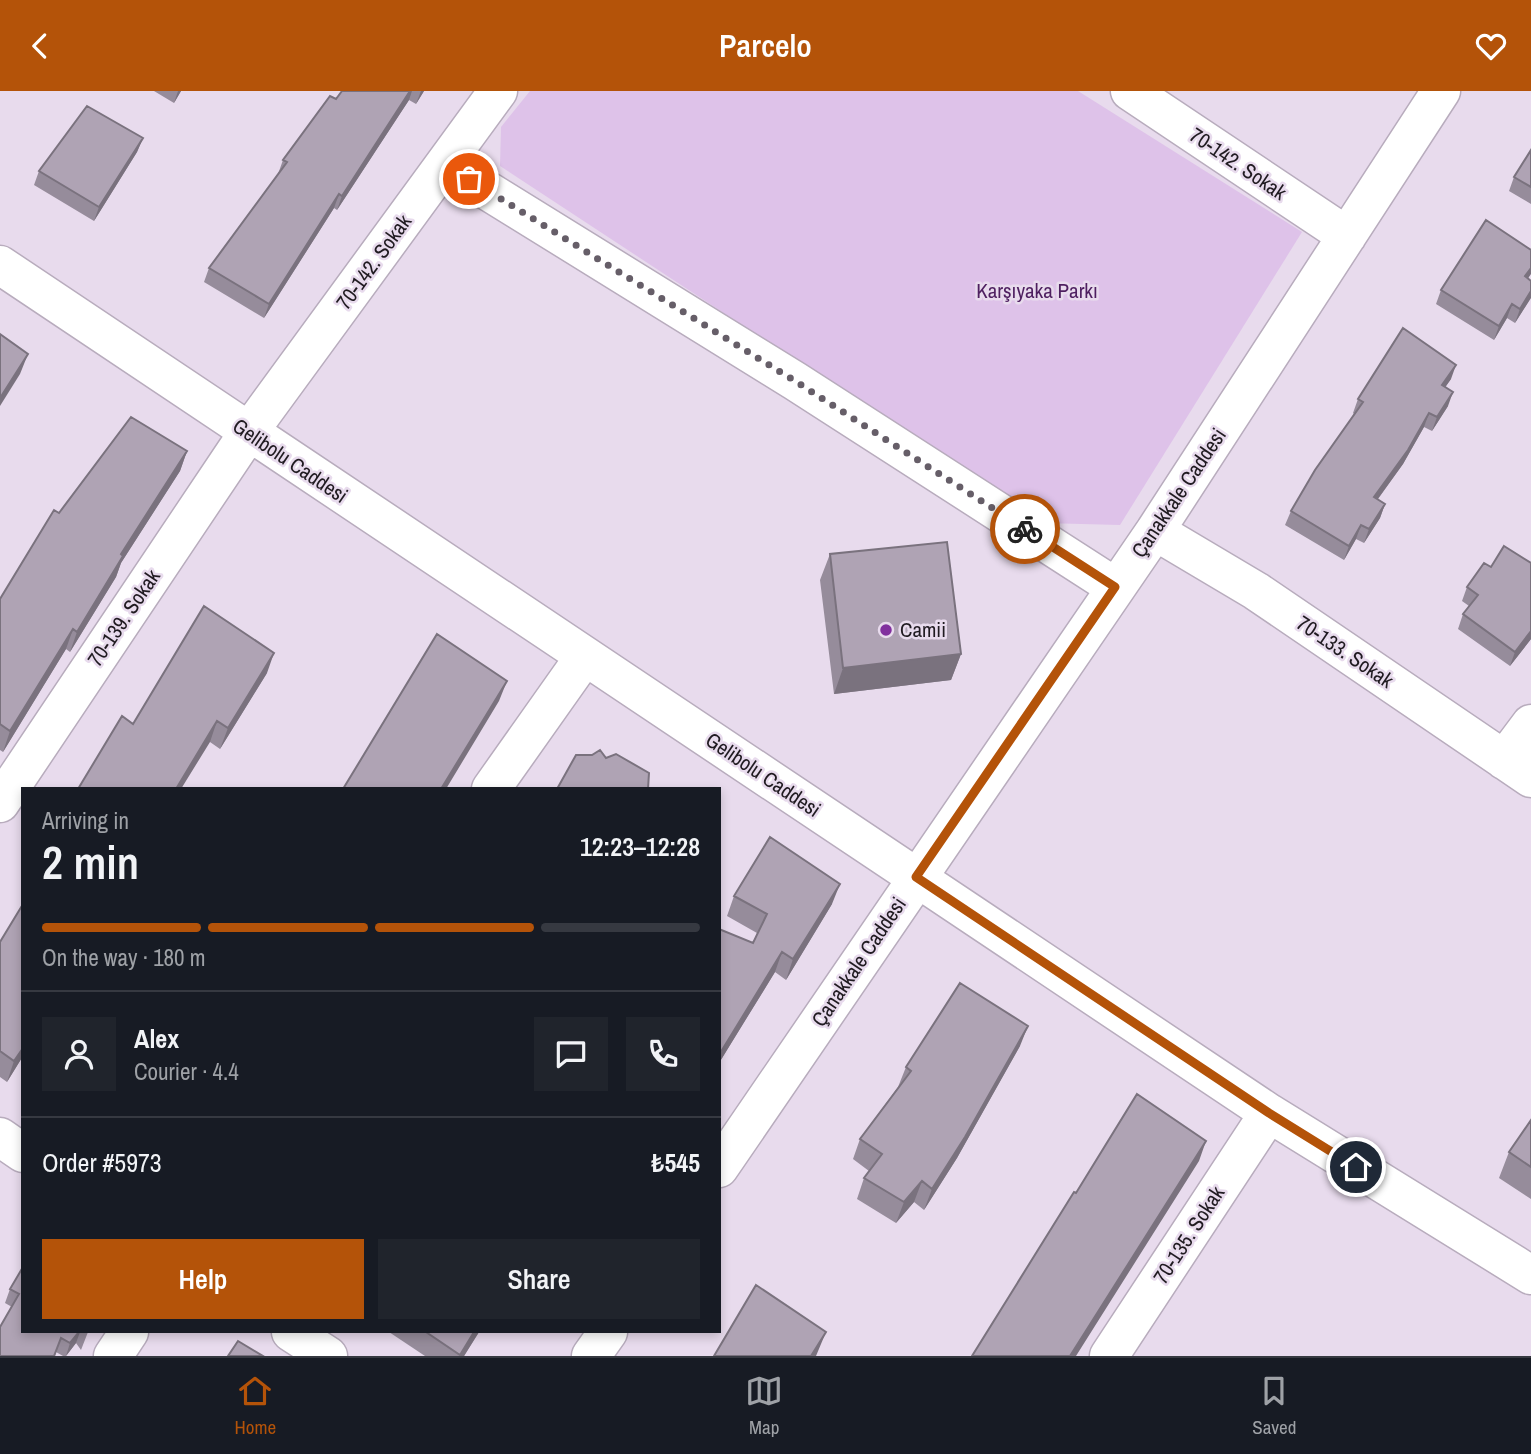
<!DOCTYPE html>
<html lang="en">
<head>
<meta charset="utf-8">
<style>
	:root { --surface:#171b24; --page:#20242c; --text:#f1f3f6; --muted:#9ea1a6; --line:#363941; --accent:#b45309 }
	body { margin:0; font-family:"Archivo Narrow",sans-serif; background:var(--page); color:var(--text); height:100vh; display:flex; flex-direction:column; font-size:26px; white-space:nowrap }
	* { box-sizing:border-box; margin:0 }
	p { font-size:23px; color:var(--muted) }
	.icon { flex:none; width:38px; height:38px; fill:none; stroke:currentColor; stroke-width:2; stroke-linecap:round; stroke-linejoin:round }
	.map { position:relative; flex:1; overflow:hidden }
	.drawer { position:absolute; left:21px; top:696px; width:700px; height:546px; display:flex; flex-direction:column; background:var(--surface); border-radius:0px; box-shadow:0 4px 10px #0003 }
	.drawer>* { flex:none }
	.pin { position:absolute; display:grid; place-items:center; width:60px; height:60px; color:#fff; margin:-30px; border:4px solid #fff; border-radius:50%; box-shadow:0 2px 7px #0007 }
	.courier { position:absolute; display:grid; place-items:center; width:70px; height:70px; margin:-35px; border:5px solid #b45309; border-radius:50%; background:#fff; color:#222; box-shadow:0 2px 9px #0007 }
	.head em { font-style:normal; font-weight:600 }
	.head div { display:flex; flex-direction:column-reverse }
	.head { display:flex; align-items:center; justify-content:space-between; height:119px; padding:0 21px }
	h1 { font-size:46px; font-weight:600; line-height:52px }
	.bar { display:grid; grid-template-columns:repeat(4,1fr); gap:10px 7px; align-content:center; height:84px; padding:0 21px }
	.bar i { height:9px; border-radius:5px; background:var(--line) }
	.bar .selected { background:var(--accent) }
	.bar p { grid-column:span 4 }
	.line { display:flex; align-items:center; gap:18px; padding:0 21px; border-top:2px solid var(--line) }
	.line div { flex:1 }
	.round { display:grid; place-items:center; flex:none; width:74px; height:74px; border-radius:0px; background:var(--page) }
	.primary-button { display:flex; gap:14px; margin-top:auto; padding:14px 21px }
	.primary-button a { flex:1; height:80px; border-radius:0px; background:var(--accent); color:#fff; font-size:28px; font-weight:600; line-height:80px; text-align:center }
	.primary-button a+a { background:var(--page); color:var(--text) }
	header { display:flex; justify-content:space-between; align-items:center; height:91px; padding:0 21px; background:var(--accent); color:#fff; font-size:32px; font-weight:600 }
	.tab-bar { display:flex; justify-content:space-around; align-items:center; height:98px; border-top:2px solid var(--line); background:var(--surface); font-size:19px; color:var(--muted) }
	.tab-bar a { display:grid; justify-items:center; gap:4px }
	.tab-bar .selected { color:var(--accent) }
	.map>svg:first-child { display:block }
	.green { fill:#dec2e9 }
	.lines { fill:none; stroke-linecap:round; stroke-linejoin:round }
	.minor-casing { stroke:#b8acbd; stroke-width:41 }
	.minor { stroke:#fff; stroke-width:38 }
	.wall { fill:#968c9b }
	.shaded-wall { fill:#7a727e }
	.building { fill:#afa3b4; stroke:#7a727e; stroke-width:2 }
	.done { stroke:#665e68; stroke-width:7; stroke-dasharray:0 12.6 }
	.route { stroke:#b45309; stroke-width:9 }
	.poi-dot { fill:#812f9e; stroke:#e8dbed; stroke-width:2.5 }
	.labels { text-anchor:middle; stroke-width:5; stroke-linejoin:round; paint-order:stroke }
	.street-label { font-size:21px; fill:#201b21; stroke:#e8dbed }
	.park-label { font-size:21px; fill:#4e1f60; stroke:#e8dbed }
	.poi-label { font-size:21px; fill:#201b21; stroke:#e8dbed; text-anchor:start }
</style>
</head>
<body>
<header><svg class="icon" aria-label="back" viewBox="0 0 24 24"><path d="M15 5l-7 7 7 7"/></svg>Parcelo<svg class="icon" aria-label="heart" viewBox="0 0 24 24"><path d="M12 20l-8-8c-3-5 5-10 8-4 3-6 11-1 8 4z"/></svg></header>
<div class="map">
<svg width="1531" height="1265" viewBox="0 0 1531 1265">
	<rect width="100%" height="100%" fill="#e8dbed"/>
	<path class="green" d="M 530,0 L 1078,0 L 1302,141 L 1120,434 L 1043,432 L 500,75 L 501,36 Z"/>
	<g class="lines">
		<g class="minor-casing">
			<path id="minor" d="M 1130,0 L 1347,145
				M 446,74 L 795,290 L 1115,496
				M 0,174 L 1269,1022 L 1531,1184
				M 1155,440 L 1256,500 L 1531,687
				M 1504,669 L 1531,633
				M 491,698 L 585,565
				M 0,712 L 248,342 L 498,0
				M 0,1046 L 23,1062
				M 719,1077 L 1155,440 L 1441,0
				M 291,1241 L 328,1265
				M 113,1265 L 129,1241
				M 591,1265 L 608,1241
				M 1109,1265 L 1269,1022"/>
		</g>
		<use href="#minor" class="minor"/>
	</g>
	<path class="wall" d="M 154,0 L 181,0 L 174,12 Z
		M 342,0 L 424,0 L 416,13 L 409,9 L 337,119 L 334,117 L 264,227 L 204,191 L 209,177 L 278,83 L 283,69 L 336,8 Z
		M 143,47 L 137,61 L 94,130 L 34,94 L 39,80 Z
		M 1531,59 L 1531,113 L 1509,100 L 1514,86 Z
		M 1528,188 L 1531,190 L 1531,206 L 1515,232 L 1507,227 L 1494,249 L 1436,213 L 1441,199 Z
		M 1451,288 L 1445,296 L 1448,315 L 1432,340 L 1424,336 L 1403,373 L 1378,408 L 1385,413 L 1380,427 L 1364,452 L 1356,448 L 1344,469 L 1285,434 L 1291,420 L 1354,323 L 1353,322 L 1358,308 Z
		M 187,360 L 180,380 L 121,472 L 116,486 L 70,561 L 66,558 L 3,661 L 0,659 L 0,508 L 59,422 Z
		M 830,463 L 961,563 L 951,589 L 834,603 L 820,489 Z
		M 1531,472 L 1531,548 L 1510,575 L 1458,538 L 1463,523 L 1469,515 L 1462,510 L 1467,496 L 1491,476 Z
		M 267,582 L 220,658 L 210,651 L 133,633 Z
		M 734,805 L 832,813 L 786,889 L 775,881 L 719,972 L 719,838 L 753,852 L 757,842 L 727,825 Z
		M 0,851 L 23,965 L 7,991 L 0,986 Z
		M 1020,955 L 957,1067 L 924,1119 L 914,1111 L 896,1132 L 857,1108 L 864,1087 L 869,1080 L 853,1068 L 860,1048 L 898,996 L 906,976 Z
		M 1531,1029 L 1531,1108 L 1499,1087 L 1509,1061 Z
		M 23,1176 L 23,1241 L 88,1241 L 81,1259 L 76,1252 L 66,1265 L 63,1265 L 56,1261 L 55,1265 L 0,1265 L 12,1216 L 5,1212 L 10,1198 Z
		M 389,1241 L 479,1241 L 464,1265 L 425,1265 Z"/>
	<path class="shaded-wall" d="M 178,0 L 181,0 L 174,12 Z
		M 410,0 L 412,0 L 409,9 L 337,119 L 342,105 Z
		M 421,0 L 424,0 L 416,13 Z
		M 143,47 L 137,61 L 94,130 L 99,116 Z
		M 339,103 L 334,117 L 264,227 L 269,213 Z
		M 1531,177 L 1531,183 L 1520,199 L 1525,185 Z
		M 1531,200 L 1531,207 L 1515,232 L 1520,218 Z
		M 1512,213 L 1507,227 L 1494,249 L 1499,235 Z
		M 28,263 L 20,283 L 0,315 L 0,307 Z
		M 1456,274 L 1451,288 L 1437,308 L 1442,294 Z
		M 1453,301 L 1448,315 L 1432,340 L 1437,326 Z
		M 1429,322 L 1424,336 L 1403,373 L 1369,420 L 1374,406 Z
		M 187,360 L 180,380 L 121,472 L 116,486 L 70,561 L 77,541 L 121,463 Z
		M 1385,413 L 1380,427 L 1364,452 L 1369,438 Z
		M 1361,434 L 1356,448 L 1344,469 L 1349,455 Z
		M 73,538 L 66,558 L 3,661 L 10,640 Z
		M 1531,540 L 1531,548 L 1510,575 L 1515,561 Z
		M 274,562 L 267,582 L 220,658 L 228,637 Z
		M 961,563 L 951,589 L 834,603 L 843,577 Z
		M 507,590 L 499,610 L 446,698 L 441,698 Z
		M 217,630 L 210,651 L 181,698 L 176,698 Z
		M 840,793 L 832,813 L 786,889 L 793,868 Z
		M 782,861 L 775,881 L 719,972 L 719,964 Z
		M 1028,935 L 1020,955 L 957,1067 L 924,1119 L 932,1098 Z
		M 23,957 L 23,965 L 7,991 L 14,970 Z
		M 1206,1050 L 1199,1070 L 1076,1265 L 1070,1265 Z
		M 922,1090 L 914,1111 L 896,1132 L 904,1111 Z
		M 79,1241 L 80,1241 L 76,1252 L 66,1265 L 70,1252 Z
		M 474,1241 L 479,1241 L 464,1265 L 460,1265 Z
		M 826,1241 L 816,1265 L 811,1265 Z"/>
	<path class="building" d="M 342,0 L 410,0 L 342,105 L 339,103 L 269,213 L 209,177 L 287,71 L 283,69 L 330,5 L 336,8 Z
		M 87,15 L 143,47 L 99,116 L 39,80 Z
		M 1531,59 L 1531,96 L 1514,86 Z
		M 1486,129 L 1531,159 L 1531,177 L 1525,185 L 1531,190 L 1531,200 L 1520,218 L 1512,213 L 1499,235 L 1441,199 Z
		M 1403,237 L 1456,274 L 1442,294 L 1453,301 L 1437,326 L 1429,322 L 1408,359 L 1374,406 L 1385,413 L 1369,438 L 1361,434 L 1349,455 L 1291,420 L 1315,379 L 1363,311 L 1358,308 Z
		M 0,243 L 28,263 L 0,307 Z
		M 131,326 L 187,360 L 121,463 L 123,465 L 77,541 L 73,538 L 10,640 L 0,633 L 0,508 L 54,419 L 59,422 Z
		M 947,451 L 961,563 L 843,577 L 830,463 Z
		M 1504,455 L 1531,472 L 1531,540 L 1515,561 L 1463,523 L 1478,504 L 1467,496 L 1484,472 L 1491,476 Z
		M 204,515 L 274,562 L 228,637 L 217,630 L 176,698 L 78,698 L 122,625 L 133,633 Z
		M 437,543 L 507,590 L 441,698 L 343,698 Z
		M 600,659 L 606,667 L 616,663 L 649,682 L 648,698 L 557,698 L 576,664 L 592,664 Z
		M 770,746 L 840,793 L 793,868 L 782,861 L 719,964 L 719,838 L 753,852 L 767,823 L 734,805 Z
		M 23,813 L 23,957 L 14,970 L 0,960 L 0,851 Z
		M 960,892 L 1028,935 L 965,1046 L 932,1098 L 922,1090 L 904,1111 L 864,1087 L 882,1063 L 860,1048 L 911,980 L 906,976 Z
		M 1137,1003 L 1206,1050 L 1070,1265 L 972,1265 L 1074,1101 L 1076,1102 Z
		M 1531,1029 L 1531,1076 L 1509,1061 Z
		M 23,1176 L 23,1241 L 79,1241 L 70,1252 L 61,1247 L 54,1265 L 0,1265 L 0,1236 L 19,1203 L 10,1198 Z
		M 756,1194 L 826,1241 L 811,1265 L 714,1265 Z
		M 426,1241 L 474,1241 L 460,1264 Z
		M 238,1250 L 263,1265 L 228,1265 Z"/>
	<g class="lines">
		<path class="done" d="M 469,88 L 795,290 L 1025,438"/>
		<path class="route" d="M 1025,438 L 1115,496 L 916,786 L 1269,1022 L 1356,1076"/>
	</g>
	<circle class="poi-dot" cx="886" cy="539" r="7"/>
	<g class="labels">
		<g class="street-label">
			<text transform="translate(1238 73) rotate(34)" y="7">70-142. Sokak</text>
			<text transform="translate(374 171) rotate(-54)" y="7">70-142. Sokak</text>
			<text transform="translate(290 370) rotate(34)" y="7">Gelibolu Caddesi</text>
			<text transform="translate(1179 402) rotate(-56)" y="7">Çanakkale Caddesi</text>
			<text transform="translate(124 527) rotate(-56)" y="7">70-139. Sokak</text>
			<text transform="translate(1345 561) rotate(34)" y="7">70-133. Sokak</text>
			<text transform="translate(763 684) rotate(34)" y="7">Gelibolu Caddesi</text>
			<text transform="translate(859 871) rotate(-56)" y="7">Çanakkale Caddesi</text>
			<text transform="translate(1189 1144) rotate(-57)" y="7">70-135. Sokak</text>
		</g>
		<g class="park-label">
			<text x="1037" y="207">Karşıyaka Parkı</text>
		</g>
		<g class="poi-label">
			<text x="900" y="546">Camii</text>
		</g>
	</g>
</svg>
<div class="pin" style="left:469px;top:88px;background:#ea580c"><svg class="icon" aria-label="bag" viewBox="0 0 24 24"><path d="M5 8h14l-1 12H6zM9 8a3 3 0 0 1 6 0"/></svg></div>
<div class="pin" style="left:1356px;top:1076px;background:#1f2937"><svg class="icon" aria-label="home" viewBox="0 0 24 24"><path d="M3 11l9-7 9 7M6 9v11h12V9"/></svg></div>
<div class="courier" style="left:1025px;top:438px"><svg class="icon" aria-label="bike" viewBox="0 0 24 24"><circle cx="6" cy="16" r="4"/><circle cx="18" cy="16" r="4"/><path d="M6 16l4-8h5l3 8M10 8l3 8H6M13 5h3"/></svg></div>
<section class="drawer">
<div class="head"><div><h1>2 min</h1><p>Arriving in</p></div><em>12:23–12:28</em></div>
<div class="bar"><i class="selected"></i><i class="selected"></i><i class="selected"></i><i></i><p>On the way · 180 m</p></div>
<div class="line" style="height:126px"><a class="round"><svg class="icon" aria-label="person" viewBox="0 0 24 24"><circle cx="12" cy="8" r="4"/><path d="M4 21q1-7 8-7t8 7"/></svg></a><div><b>Alex</b><p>Courier · 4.4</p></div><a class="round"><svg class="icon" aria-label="chat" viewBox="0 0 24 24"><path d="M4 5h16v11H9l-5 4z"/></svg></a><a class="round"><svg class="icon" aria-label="phone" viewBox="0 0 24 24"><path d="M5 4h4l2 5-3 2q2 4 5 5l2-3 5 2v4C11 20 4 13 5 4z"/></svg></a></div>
<div class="line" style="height:91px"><div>Order #5973</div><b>₺545</b></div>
<div class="primary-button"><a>Help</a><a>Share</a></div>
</section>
</div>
<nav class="tab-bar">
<a class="selected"><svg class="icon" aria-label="home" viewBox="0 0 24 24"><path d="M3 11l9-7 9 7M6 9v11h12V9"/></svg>Home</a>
<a><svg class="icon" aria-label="map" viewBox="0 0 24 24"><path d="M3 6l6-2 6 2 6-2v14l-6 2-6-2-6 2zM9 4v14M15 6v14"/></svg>Map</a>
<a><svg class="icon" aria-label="saved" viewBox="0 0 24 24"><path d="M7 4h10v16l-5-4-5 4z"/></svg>Saved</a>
</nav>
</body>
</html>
